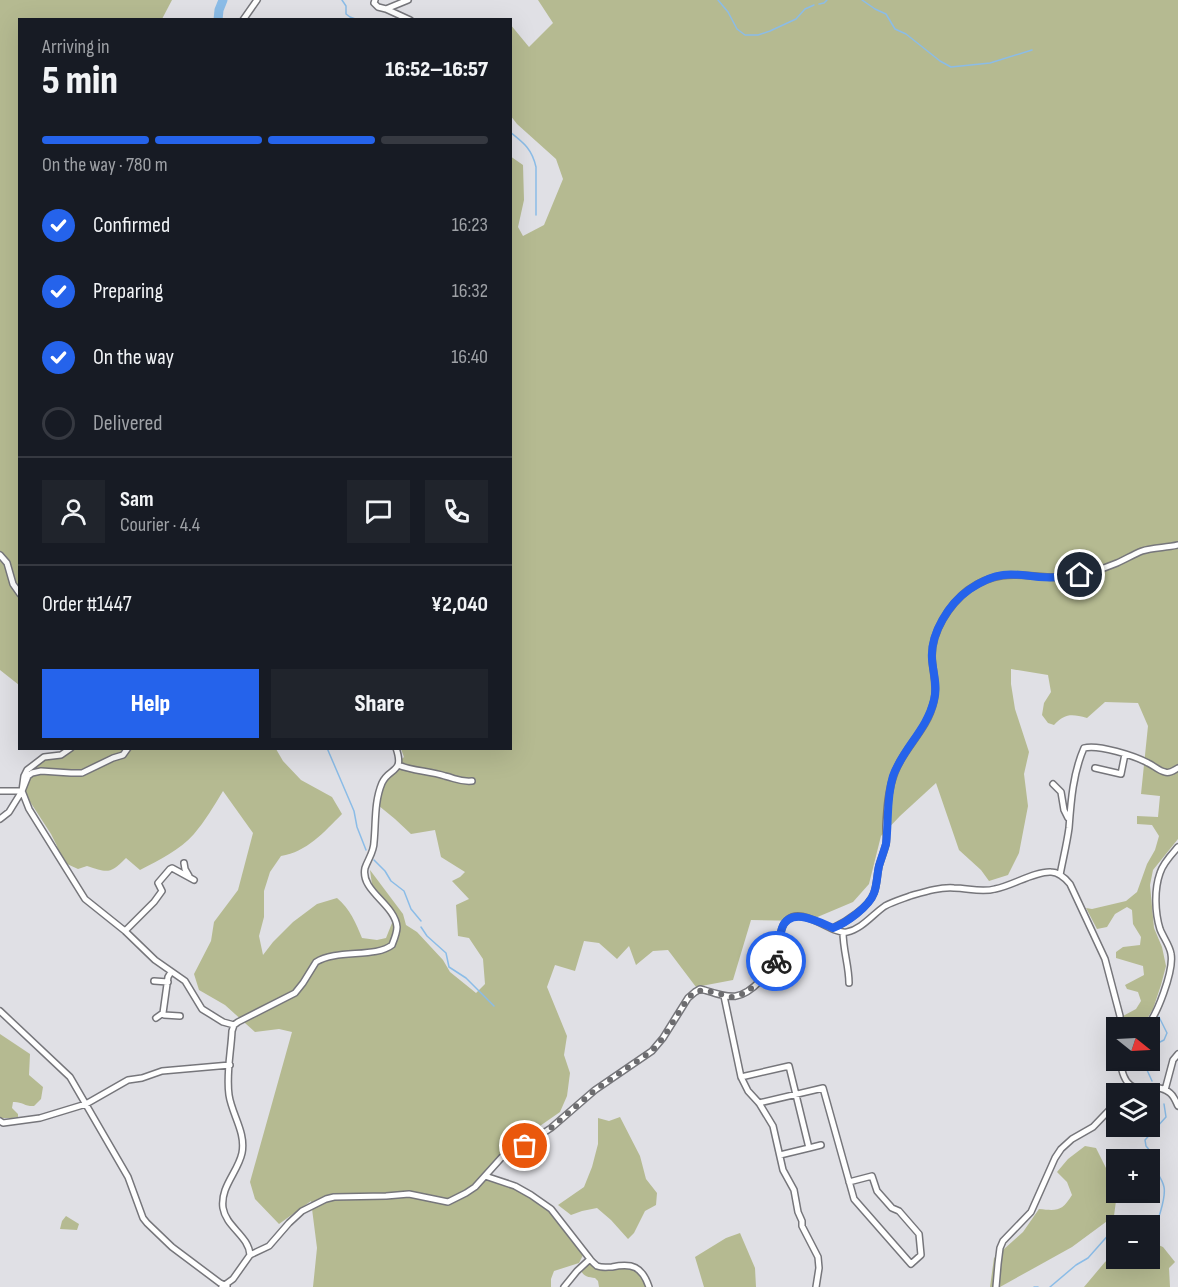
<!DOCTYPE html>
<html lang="en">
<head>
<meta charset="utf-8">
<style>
	:root { --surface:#171b24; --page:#20242c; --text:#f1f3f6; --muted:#9ea1a6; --line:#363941; --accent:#2563eb }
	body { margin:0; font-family:"Sofia Sans Condensed",sans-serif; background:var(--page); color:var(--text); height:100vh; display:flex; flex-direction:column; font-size:22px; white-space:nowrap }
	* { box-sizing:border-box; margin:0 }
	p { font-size:20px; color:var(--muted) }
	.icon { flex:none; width:33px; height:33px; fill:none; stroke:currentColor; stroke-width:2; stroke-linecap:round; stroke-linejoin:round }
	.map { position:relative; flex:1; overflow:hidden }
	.side { position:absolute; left:18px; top:18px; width:494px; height:732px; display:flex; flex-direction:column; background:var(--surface); border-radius:0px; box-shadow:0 6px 24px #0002 }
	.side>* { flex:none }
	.needle { width:39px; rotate:108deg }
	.controls { position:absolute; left:1106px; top:1017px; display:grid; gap:12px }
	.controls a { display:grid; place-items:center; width:54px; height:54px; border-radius:0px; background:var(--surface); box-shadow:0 6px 24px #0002; font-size:30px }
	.pin { position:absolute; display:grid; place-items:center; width:51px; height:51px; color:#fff; margin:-26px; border:3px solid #fff; border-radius:50%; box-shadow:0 2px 6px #0007 }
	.courier { position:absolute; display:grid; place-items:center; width:60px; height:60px; margin:-30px; border:4px solid #2563eb; border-radius:50%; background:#fff; color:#222; box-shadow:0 2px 8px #0007 }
	.head em { font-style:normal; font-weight:800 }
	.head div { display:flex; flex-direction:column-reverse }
	.head { display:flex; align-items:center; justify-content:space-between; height:102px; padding:0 24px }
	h1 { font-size:39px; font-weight:800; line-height:45px }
	.bar { display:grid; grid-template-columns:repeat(4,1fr); gap:9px 6px; align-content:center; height:72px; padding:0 24px }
	.bar i { height:8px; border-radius:4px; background:var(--line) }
	.bar .active { background:var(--accent) }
	.bar p { grid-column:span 4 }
	.line { display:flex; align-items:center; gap:15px; padding:0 24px; border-top:2px solid var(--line) }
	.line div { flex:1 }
	.round { display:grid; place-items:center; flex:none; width:63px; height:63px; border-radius:0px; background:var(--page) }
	ol { padding:0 24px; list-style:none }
	li { display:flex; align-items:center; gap:18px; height:66px }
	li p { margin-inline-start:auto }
	li .icon { padding:6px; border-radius:50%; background:var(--accent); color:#fff; stroke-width:4 }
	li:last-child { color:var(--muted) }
	li i { width:33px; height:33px; border:3px solid var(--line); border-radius:50% }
	.button { display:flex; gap:12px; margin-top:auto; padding:12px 24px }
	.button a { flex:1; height:69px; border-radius:0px; background:var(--accent); color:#fff; font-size:24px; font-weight:800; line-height:69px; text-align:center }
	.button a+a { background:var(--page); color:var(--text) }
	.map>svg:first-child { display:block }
	.green { fill:#b5ba91 }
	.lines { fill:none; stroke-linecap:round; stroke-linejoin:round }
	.stream { stroke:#8bbce7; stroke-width:1.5 }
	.river { stroke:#8bbce7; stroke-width:9 }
	.street-casing { stroke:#76767b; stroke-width:8 }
	.street { stroke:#fff; stroke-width:5 }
	.done { stroke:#6c6c6f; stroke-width:6; stroke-dasharray:0 10.8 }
	.route { stroke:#2563eb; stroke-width:8 }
</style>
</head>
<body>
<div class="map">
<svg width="1178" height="1287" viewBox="0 0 1178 1287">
	<rect width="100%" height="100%" fill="#e0e0e5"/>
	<path class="green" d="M 0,0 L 172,0 L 162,19 L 20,20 L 19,685 L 0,670 Z
		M 538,0 L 1178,0 L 1178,839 L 1153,870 L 1150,885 L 1154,928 L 1162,947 L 1166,966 L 1161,985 L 1153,1009 L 1142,1027 L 1123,1027 L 1123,1016 L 1136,1009 L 1141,1001 L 1138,992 L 1127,989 L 1125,985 L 1144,975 L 1143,966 L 1116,958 L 1116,952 L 1123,947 L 1140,945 L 1141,937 L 1133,924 L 1132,910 L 1127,907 L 1115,914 L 1107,927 L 1097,929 L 1086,908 L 1092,909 L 1126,901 L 1137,892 L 1147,864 L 1155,850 L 1159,836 L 1152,825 L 1137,824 L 1137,816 L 1158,817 L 1160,796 L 1141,794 L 1148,726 L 1138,703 L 1105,702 L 1087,718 C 1072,714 1065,713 1054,725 L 1048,723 L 1042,715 L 1044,703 L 1051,692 L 1048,675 L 1011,669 L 1011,684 L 1015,709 L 1029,752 L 1024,774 L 1028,806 L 1019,853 L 1008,875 L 989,881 L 981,870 L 959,850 L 936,783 L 900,816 L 881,836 L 869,884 L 853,902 L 808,921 L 751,920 L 733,980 L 696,987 L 668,950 L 653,951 L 636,965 L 629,946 L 617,959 L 599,943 L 584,941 L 575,971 L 555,965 L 547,987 L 567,1036 L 564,1055 L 570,1073 L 567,1096 L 560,1112 L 537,1128 L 526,1141 L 499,1156 L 483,1177 L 516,1188 L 552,1214 L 583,1255 L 579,1263 L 554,1271 L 551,1279 L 551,1287 L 313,1287 L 317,1248 L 311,1201 L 279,1224 L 255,1199 L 250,1182 L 292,1032 L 279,1029 L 255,1032 L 225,1005 L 199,990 L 194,974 L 211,941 L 214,922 L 238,890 L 253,833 L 223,791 C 214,806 205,821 194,834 C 180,850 159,860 140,870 L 126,858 C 110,874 108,873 87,866 L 78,869 L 67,864 L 58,851 L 57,846 L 51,834 L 25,794 L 24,780 L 27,772 L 45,759 L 60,756 L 76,749 L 276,749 L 283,761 L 301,780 L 332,797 L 342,814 C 324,832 307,852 281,856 L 270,872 L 264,891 L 264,917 L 259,936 L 263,955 L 273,942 L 293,922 L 317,904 L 337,898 C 350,909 356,923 362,938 L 377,940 L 386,938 L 394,918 L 373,892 L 370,870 L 403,914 L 406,925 L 417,932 L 443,960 L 450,972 L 476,993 L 485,984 L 483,959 L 469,938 L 458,936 L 456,905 L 469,899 L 452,881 L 460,877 L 465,872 L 441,857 L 435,830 L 411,834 L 395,819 L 373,801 L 385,775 L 404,757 L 401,749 L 510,748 L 510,156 L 523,165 L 524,200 L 518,227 L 523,236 L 544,225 L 563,179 L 556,159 L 517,124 L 510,115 L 510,24 L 529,47 L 553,23 Z
		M 0,1034 L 30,1054 L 29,1075 L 43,1087 L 41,1099 L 34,1106 C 26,1107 21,1101 13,1102 L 12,1108 L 18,1114 L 18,1117 L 12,1118 L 0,1118 Z
		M 620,1117 L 640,1156 L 646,1179 L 657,1193 L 656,1205 L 645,1211 L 634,1233 L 628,1239 L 611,1220 L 597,1208 L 582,1211 L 571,1215 L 558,1205 L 584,1187 L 592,1167 L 598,1144 L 598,1118 L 609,1121 Z
		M 1085,1146 L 1096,1148 L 1116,1188 L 1117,1193 L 1114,1216 L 1072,1247 L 1000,1287 L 990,1287 L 994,1258 L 1023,1232 L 1039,1209 C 1058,1211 1062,1211 1072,1195 L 1067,1182 L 1057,1172 L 1068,1159 Z
		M 66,1216 L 79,1224 L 77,1230 L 60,1229 L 62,1221 Z
		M 740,1233 L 755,1268 L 756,1287 L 704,1287 L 695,1257 L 726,1238 Z
		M 1149,1241 L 1163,1247 L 1175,1262 L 1169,1268 L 1170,1287 L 1084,1287 L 1105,1262 L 1116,1253 L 1116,1258 L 1149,1258 Z
		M 591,1263 C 603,1279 626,1260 640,1274 C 643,1278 645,1283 647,1287 L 599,1287 L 598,1281 L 595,1278 C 589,1277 583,1277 581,1270 Z"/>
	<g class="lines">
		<path class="stream" d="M 342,0 L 346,6 L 346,14 L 350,17 L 358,20
			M 718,0 L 728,12 L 737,29 L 745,35 L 758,35 L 770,31 L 796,19 L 805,9 L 814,5
			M 862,0 L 875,9 L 886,14 L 895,29 L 906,34 L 940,61 L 951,67 L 990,63 L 1032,50
			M 819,4 L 824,3 L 827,0
			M 510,132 C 524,143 532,149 536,167 L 536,215
			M 327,748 L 354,811 L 357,827 L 366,850
			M 374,860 L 385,871 L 391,881 L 404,891 L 411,909 L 421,921
			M 421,927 L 427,936 L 446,953 L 449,967 L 466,978 L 494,1006
			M 1149,1053 L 1156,1044 L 1164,1040 L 1167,1033 L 1159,1017
			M 1145,1060 L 1147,1070 L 1152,1081
			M 1149,1235 C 1157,1229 1166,1197 1164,1187 C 1162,1177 1154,1171 1152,1162 C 1151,1159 1151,1155 1151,1152 L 1146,1146 L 1145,1140 L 1166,1117 L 1164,1104
			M 1034,1287 L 1038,1287
			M 1050,1287 L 1076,1265 L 1088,1258 L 1111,1232 L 1116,1236"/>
		<path class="river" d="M 218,20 L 219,10 L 223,0"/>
		<g class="street-casing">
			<path id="street" d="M 375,0 L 374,3 L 378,7 L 386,9 L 410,20
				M 386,9 L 408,0
				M 243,20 L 257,0
				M 0,555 L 7,563 L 13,584 L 20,594
				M 71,748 L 61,755 L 44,757 L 27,770 L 24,776 L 22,791 L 29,809 L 85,899 L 125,931 L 155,960 L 185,981 L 202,1009 L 223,1022 L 234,1025
				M 398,765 C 413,771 429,771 445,776 C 457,779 460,782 472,781
				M 1095,768 L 1121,774 L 1125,754
				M 1053,784 L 1061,792 L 1064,810 L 1068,818
				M 0,791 L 22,791
				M 0,819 L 9,812 L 22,791 L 28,776 L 32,773 L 41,771 L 71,773 L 82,773 L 113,758 L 123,755 L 128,748
				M 184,863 L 185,869 L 189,876
				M 1060,875 C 1063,859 1067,843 1069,828 C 1071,801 1073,773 1084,748 C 1098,744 1135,756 1148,763 C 1153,765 1159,771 1165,772 C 1170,774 1174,770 1178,768
				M 833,928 C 846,922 869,907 874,893 C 877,885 877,875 879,866 C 881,859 884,852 886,844 C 887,839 886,832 886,826 C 887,808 888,790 895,772 C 905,746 927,731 934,701 C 938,685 932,671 932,656 C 932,631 949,605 968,590 C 1003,565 1027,579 1065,577 C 1080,576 1103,569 1117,563 C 1126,559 1134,554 1142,551 C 1153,547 1166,548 1178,545
				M 125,931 L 154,902 L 162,891 L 158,883 L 170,869 L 172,868 L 194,880
				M 843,932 C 843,950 849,966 849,983
				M 154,981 L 168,982
				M 724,996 L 741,1077 L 748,1091 L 759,1103 L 773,1126 L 783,1170 L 794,1190 L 798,1212 L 802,1221 L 802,1226 L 818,1257 L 819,1268 L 816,1287
				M 0,1011 L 70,1077 L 128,1177 L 143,1218 L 147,1223 L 172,1247 L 220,1283 L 227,1286
				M 163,1013 L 164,1015 L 180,1016
				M 156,1018 L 163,1013 L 168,977 L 171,972
				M 1145,1028 C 1157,1017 1174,970 1171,954 C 1170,946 1163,937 1160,929 C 1155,913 1154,890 1160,873 C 1163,863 1171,855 1178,847
				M 1120,1060 C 1126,1107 1152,1077 1170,1093 C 1174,1096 1176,1102 1178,1106
				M 741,1077 L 789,1066 L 809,1148 L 780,1155
				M 1165,1090 L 1173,1060 L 1178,1054
				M 1124,1094 L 1131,1086
				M 759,1103 L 823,1088 L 854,1199 L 911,1264 L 921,1255 L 919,1234 L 899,1211 L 892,1208 L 877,1191 L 872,1176 L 849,1182
				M 0,1121 L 3,1123 L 40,1118 L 86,1104 L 128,1080 L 142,1078 L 162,1071 L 230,1065
				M 809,1148 L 821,1145
				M 485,1176 L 515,1186 L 531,1195 L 551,1209 L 590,1259 C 590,1260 597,1266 597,1266 C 602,1268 607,1267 612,1267 C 632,1263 642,1266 649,1287
				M 250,1255 C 249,1236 226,1227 223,1208 C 220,1187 238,1172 242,1153 C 246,1132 232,1115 229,1095 C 226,1074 231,1052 232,1031 L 234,1025 L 238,1022 L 295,993 L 303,983 L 316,962 C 336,949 376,958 392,945 C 394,940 397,933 397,927 C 395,904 360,891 365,868 C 368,859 374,852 374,842 C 376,823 374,802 382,783 C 389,767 405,774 396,748
				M 222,1287 L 233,1279 L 250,1255 L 269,1246 L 289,1223 L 302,1211 L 326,1199 L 334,1197 L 386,1196 L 409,1194 L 448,1202 L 466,1193 L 475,1187 L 502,1157 L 525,1145 L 551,1128 L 595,1090 L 652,1051 L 663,1038 L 688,998 L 695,992 L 700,989 L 704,990 C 730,998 740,1002 761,980 C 766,975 773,969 776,963 C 781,950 776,923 792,917 C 809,911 834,935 847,932 C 862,929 873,914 885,906 C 892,902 902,899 910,896 C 924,892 939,887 954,888 C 968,888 981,893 995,889 C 1012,886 1035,871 1051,872 C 1059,872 1065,878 1070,884 L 1105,959 L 1120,1016 L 1120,1028
				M 564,1287 L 577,1271 L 590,1259
				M 996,1287 L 998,1264 L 1000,1248 L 1003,1241 L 1031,1212 L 1055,1158 L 1061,1149 L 1072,1139 L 1093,1127 L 1116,1103"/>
		</g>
		<use href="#street" class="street"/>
	</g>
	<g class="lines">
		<path class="done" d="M 525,1146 L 551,1128 L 595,1090 L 652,1051 L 663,1038 L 688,998 L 695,992 L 704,990 L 732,997 L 746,993 L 764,977 L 776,961"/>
		<path class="route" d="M 776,961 C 778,951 779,938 782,928 C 790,906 819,922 833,928 C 846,923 869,907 874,893 C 877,885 877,875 879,866 C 881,859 884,851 886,844 C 889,821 886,799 893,776 C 903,748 927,730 934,700 C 938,686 933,673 932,659 C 930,634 949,603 970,589 C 979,583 992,576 1003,575 C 1015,573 1027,576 1039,577 C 1053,578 1067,577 1080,575"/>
	</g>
</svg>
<div class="controls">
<a><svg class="needle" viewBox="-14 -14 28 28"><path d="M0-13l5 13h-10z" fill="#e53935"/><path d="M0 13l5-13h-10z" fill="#9ea1a6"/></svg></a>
<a><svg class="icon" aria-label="layers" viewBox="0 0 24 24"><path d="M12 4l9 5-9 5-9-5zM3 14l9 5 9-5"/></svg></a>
<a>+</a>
<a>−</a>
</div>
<div class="pin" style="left:525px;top:1146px;background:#ea580c"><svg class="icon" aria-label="bag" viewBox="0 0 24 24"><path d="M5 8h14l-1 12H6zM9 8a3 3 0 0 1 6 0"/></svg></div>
<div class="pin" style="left:1080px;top:575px;background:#1f2937"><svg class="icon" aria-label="home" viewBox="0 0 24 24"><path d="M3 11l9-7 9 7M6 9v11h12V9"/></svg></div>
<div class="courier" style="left:776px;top:961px"><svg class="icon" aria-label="bike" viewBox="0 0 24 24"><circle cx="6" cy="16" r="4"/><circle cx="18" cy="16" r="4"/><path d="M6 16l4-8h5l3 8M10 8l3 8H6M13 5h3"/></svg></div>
<section class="side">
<div class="head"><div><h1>5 min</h1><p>Arriving in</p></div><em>16:52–16:57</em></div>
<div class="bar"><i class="active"></i><i class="active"></i><i class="active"></i><i></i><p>On the way · 780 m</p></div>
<ol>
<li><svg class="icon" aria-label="check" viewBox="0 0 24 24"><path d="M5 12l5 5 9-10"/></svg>Confirmed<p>16:23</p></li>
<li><svg class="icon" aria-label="check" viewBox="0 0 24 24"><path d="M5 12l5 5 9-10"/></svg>Preparing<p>16:32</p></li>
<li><svg class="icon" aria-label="check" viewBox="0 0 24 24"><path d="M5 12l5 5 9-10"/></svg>On the way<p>16:40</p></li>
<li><i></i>Delivered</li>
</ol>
<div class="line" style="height:108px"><a class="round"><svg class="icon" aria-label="person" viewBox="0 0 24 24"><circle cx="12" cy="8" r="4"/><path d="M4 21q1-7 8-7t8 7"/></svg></a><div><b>Sam</b><p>Courier · 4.4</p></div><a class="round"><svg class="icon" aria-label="chat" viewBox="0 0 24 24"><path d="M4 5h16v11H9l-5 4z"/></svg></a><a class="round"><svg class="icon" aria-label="phone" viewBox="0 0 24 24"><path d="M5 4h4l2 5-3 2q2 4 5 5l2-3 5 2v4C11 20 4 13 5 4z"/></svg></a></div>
<div class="line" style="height:78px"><div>Order #1447</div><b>¥2,040</b></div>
<div class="button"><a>Help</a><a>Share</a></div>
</section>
</div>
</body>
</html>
